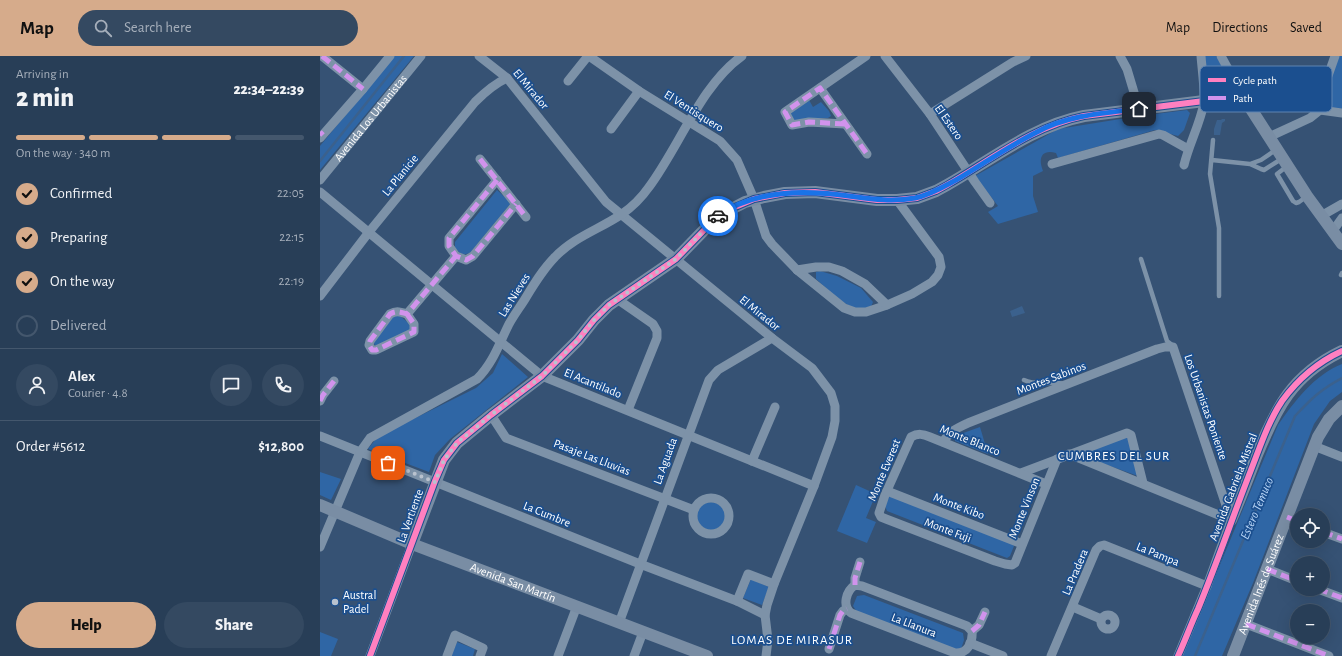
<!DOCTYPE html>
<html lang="en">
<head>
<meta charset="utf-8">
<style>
	:root { --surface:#283e57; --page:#344961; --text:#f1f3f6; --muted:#a5aeba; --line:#44576d; --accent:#d6ab8b }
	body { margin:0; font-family:"Alegreya Sans",sans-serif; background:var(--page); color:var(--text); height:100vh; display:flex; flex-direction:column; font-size:15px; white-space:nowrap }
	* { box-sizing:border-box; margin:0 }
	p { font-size:13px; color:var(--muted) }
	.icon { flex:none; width:22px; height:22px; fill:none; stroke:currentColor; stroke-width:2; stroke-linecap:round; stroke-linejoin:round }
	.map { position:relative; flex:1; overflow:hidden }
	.sheet { display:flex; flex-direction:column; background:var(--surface); width:320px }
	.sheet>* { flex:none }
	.controls { position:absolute; left:970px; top:452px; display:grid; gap:8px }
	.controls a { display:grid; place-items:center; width:40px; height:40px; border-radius:50%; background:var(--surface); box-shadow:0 4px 16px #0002,0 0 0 1px var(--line); font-size:20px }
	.pin { position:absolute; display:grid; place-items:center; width:34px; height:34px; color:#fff; margin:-17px; border-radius:8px; box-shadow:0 2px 6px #0006 }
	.courier { position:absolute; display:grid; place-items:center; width:40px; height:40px; margin:-20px; border:3px solid #1a73e8; border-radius:50%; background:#fff; color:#222; box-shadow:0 1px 5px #0007 }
	.overview em { font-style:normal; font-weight:800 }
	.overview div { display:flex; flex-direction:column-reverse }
	.overview { display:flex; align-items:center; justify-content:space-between; height:68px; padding:0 16px }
	h1 { font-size:26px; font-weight:800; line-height:30px }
	.bar { display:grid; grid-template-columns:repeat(4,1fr); gap:6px 4px; align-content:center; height:48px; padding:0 16px }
	.bar i { height:5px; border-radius:3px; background:var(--line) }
	.bar .on { background:var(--accent) }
	.bar p { grid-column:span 4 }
	.line { display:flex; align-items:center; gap:10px; padding:0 16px; border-top:1px solid var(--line) }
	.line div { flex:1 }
	.round { display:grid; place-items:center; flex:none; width:42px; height:42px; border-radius:21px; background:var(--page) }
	ol { padding:0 16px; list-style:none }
	li { display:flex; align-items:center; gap:12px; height:44px }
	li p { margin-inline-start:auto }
	li .icon { padding:4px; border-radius:50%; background:var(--accent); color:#111; stroke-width:4 }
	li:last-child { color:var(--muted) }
	li i { width:22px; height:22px; border:2px solid var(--line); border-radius:50% }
	.primary-button { display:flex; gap:8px; margin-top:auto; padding:8px 16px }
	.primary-button a { flex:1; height:46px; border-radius:24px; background:var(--accent); color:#111; font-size:16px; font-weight:800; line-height:46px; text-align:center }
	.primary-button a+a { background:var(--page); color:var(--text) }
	header { display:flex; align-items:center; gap:24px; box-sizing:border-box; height:56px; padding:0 20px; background:var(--accent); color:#111 }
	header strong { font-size:19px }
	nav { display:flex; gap:22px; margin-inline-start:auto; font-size:14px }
	.search { width:280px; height:36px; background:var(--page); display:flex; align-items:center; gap:10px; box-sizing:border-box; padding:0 14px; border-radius:22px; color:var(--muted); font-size:15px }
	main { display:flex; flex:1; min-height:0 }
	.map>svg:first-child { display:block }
	.green { fill:#2f66a5 }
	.water { fill:#3b618d }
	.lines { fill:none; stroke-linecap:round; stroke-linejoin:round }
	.stream { stroke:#3b618d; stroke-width:2.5 }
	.lane { stroke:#7d92a8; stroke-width:4.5 }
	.street { stroke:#7d92a8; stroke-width:9 }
	.secondary { stroke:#798da4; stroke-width:12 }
	.quiet { stroke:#d193ec; stroke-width:5; stroke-dasharray:10 5; stroke-linecap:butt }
	.cycleway-casing { stroke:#1b4f8f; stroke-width:8 }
	.cycleway { stroke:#ff80c0; stroke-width:6 }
	.done { stroke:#b9c2ce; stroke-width:4; stroke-dasharray:0 7.2 }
	.route { stroke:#1a73e8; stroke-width:5 }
	.poi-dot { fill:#b9c2ce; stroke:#1b4f8f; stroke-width:1.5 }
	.labels { text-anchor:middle; stroke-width:3.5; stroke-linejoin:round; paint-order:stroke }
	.street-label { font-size:12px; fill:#fff; stroke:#1b4f8f }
	.poi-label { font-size:12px; fill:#fff; stroke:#1b4f8f; text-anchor:start }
	.neighbourhood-label { font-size:13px; letter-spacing:1px; fill:#fff; stroke:#1b4f8f }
	.water-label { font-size:13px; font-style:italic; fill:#b5d3f5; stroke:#1b4f8f }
	.key { fill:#1b4f8f; stroke:#5f84b1; stroke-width:1 }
	.key-label { font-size:11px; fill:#fff }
</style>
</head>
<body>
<header>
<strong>Map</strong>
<div class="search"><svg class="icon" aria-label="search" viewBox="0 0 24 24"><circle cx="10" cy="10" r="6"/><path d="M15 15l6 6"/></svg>Search here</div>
<nav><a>Map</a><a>Directions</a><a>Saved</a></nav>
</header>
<main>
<section class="sheet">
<div class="overview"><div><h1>2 min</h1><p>Arriving in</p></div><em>22:34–22:39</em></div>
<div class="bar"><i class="on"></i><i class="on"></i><i class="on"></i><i></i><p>On the way · 340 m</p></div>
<ol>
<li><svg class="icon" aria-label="check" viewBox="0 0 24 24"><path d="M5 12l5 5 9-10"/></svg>Confirmed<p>22:05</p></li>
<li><svg class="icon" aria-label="check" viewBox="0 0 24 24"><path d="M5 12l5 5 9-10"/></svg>Preparing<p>22:15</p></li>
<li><svg class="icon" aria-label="check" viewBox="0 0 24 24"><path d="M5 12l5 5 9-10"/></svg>On the way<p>22:19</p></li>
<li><i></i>Delivered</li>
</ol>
<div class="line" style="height:72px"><a class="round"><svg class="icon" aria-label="person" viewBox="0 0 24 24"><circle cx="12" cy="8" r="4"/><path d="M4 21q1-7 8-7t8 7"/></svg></a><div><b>Alex</b><p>Courier · 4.8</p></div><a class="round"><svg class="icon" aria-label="chat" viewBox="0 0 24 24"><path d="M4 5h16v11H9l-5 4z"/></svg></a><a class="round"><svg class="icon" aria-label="phone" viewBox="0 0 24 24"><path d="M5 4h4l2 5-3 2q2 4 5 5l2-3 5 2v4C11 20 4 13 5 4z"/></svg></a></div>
<div class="line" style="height:52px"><div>Order #5612</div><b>$12,800</b></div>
<div class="primary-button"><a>Help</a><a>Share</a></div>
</section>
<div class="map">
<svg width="1022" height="600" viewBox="0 0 1022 600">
	<rect width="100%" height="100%" fill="#365274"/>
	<path class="green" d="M 74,0 L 94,0 L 0,114 L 0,90 Z
		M 884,0 L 896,0 L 913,29 L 911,36 L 896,40 L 890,36 Z
		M 1019,0 L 1022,0 L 1022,53 L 1004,51 L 1003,43 Z
		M 489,44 L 493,51 L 501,46 L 509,55 L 511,60 L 508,62 L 496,62 L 474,65 L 470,57 Z
		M 867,54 L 870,57 L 864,74 L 858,80 L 835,74 L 738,102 L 736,97 C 721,93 718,103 723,115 L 713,120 L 713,140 L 718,156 L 678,168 L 668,156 L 678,150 L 655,120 L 738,73 L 819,60 Z
		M 177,134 L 191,147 L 150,197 L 142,199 L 135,192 L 135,186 Z
		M 500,215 L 517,220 L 541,232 L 553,246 L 551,251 C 545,252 539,254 532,251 C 520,246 506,232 496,223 L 496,216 Z
		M 77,260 L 80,260 L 90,268 L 90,275 L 56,290 L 54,288 L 54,285 L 73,261 Z
		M 182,298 L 208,321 L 130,383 L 115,399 L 109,416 L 48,393 L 55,384 L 75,372 L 156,332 L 173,317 Z
		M 1022,308 L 1022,336 L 1010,345 L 994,368 L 933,527 L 902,600 L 862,600 L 958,369 C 974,346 994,319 1022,308 Z
		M 660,371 L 668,398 L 635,385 L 635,380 Z
		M 807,380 L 818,420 L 762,400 L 762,397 Z
		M 0,416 L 21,423 L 11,444 L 0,439 Z
		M 536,429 L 556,438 L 546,462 L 556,466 L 547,487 L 517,475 Z
		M 572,440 L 692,487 L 694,490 L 690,500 L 687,502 L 567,455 L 565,450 L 569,441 Z
		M377 460a14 14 0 1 1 28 0a14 14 0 1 1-28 0Z
		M 431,523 L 449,531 L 442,549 L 423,542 Z
		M 544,539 L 643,577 L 644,584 L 641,593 L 633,594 L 537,556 L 533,550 L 537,540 Z
		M 0,576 L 18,583 L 11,600 L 0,600 Z
		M 137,586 L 155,593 L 153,600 L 131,600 Z"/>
	<path class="water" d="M 902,63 L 905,63 L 905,65 L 902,67 L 900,79 L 894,79 L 894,73 L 897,64 L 901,64 Z
		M 702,250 L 705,257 L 692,261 L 690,255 Z"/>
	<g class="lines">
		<path class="stream" d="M 0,105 L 84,0
			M 875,600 L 975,360 C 991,343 1001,333 1022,322"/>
		<path class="lane" d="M 893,84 L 890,118 L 899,172 L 899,240
			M 892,104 L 930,108 L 941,113 L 944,114 L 963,102
			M 930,108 L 941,104 L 957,93
			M 966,111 L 957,118 L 973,145 L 976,147 L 979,146 L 986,141
			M 821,203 L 847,285 L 852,289
			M 1021,219 L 1022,217
			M 704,324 C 716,330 731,325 745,328"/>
		<g class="street">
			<path d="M 2,0 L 43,33"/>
			<path d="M 159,0 L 187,22 L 286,146 L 452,282 L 492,312 L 511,337 L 515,350 L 515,365 L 512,381 L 494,430 L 454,528 L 447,549 L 445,559 L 448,584 L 446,600"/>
			<path d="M 269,0 L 319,35 L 400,85 L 417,104 L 434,143 L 446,180 L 452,188 L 477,214 L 524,252 L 535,256 L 546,256 L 567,249 L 592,238 L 612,226 L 618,219 L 621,211 L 619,201 L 577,144"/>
			<path d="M 565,0 L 610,58 L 655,126 L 670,147"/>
			<path d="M 800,0 L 807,13 L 819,53"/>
			<path d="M 901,0 L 924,42"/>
			<path d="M 248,25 L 268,0"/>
			<path d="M 500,32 L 547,98"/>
			<path d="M 1000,54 L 1022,57"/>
			<path d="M 610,58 L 693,6 L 706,0"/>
			<path d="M 525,68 L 489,66 L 472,69 L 465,56 L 546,0"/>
			<path d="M 291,73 L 319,35"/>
			<path d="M 949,81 L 990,62 L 1000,54 L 999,45 L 1015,0"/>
			<path d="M 0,82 L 43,33 L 70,0"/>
			<path d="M 160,103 L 206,161"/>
			<path d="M 732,108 L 839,78 L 843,79 L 868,93"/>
			<path d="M 864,109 C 869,88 880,68 884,47 C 885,34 882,13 881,0"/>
			<path id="s1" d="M 0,124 L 101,0"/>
			<path d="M 177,124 L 129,182 L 129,190 L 136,200 L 146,204 L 153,200 L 196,148"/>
			<path d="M 0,136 L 222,320 L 494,430"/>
			<path d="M 1001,160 L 1022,148"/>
			<path d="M 1012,176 L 1022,162"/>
			<path d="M 477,214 L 496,211 L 509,211 L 522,215 L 545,228 L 567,249"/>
			<path d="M 0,240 L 49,176 L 155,46 C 165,36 174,28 187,22"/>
			<path d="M 297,243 L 333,268 L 337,275 L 337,282 L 308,354"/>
			<path d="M 87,258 L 94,268 L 94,276 L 56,294 L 52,294 L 49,289 L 50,285 L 70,258 C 77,254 80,256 87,258 L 136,200"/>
			<path d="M 0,345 L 3,339 L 14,325"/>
			<path d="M 171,359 L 186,382 L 374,454"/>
			<path d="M 0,380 L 320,508 L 417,545 L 445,559"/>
			<path d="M 623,386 C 630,375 637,372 648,367 L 837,293 L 845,291 L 853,291 L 911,464"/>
			<path d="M 994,390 L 1022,401"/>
			<path d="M 749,398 L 911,464"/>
			<path d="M 432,405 L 455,351"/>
			<path d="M 701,417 L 807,377 L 811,379 L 823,427"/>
			<path d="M 726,428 L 610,381 C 603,378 598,377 591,381 L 565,439 L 559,457 L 561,461 L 566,463 L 675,505 L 685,508 L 692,509 L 695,507 L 737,403"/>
			<path d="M 567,435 L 702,488"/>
			<circle cx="391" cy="460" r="18"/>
			<path d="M 967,461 L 977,465"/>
			<path d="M 1003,476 L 1022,483"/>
			<path d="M 0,491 L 40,396 L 50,382 L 157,323 C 173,307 179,288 189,268 C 194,259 200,251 205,243 C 214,228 223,213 235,201 C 254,181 280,173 302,158 C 312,151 322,141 329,131 C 359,91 381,29 422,0"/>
			<path d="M 947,513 L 977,525"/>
			<path d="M 535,529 L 542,530 L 647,570 L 652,575 C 653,586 648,598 635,597 L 531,557 C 522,550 526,535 535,529 Z"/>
			<path d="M 535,529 L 535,522 L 540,506"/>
			<path d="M 998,533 L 1022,542"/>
			<path d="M 417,545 L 428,518 L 454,528"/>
			<path d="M 753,551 L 781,563"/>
			<circle cx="788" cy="566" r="7"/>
			<path d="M 299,567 L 389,324 L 398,314 L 452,282"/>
			<path d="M 926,568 L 1009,600"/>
			<path d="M 652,575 L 659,569 L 665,556"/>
			<path d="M 650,587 L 683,600"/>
			<path d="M 509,593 L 520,559 L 523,555 L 527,553"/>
			<path d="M 50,600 L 92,488"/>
			<path d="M 127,600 L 135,579 L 163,592 L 160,600"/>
			<path d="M 238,600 L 257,550"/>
			<path d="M 314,600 L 323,576"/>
			<path d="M 731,600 L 776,494 L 780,490 L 784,489 L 887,530"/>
			<path d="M 858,600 L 887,530 L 911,464"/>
		</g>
		<g class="secondary">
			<path id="s2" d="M 0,449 L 92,488 L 387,600"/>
			<path d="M 911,464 C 920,443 928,422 936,401 C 956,352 972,319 1022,295"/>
			<path d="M 92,488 L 124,404 L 137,387 L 171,359 L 222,320 L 258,284 L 274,264 L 289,249 L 356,203 L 390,168 L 400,159 L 425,146 L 444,141 L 465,137 L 495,136 L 557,144 L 577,144 L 597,142 L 616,135 L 627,129 C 671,104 713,70 764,60 L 884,45 L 924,42 L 987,140 L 1022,188"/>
			<path id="s3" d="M 913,600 L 998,381 L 1009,363 L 1022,350"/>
		</g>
		<path class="quiet" d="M 2,0 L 43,33
			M 525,68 L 489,66 L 472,69 L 465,56 L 500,32 L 547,98
			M 0,76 L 3,79
			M 160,103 L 206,161
			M 177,124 L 129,182 L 129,190 L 136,200 L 146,204 L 153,200 L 196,148
			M 87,258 L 94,268 L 94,276 L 56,294 L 52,294 L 49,289 L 50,285 L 70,258 C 77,254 80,256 87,258 L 136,200
			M 0,345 L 3,339 L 14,325
			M 967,461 L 977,465
			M 1003,476 L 1022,483
			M 947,513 L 977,525
			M 535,529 L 535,522 L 540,506
			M 998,533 L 1022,542
			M 926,568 L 1009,600
			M 652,575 L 659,569 L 665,556
			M 509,593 L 520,559 L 523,555 L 527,553"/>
		<g class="cycleway-casing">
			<path id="cycleway" d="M 50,600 L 115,425 L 124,404 L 137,387 L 171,359 L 222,320 L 258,284 L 274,264 L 289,249 L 356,203 L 390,168 L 408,154 L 434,143 L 465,137 L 495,136 L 557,144 L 577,144 L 597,142 L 616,135 L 627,129 C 671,104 713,70 764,60 L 884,45 L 924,42
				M 858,600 C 865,585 871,568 878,553 C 897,507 913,460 931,414 C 940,391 948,366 962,345 C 978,323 998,306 1022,295"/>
		</g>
		<use href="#cycleway" class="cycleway"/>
	</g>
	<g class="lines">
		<path class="done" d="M 68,407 L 115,426 L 124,404 L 137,387 L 171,359 L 222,320 L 258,284 L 274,264 L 289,249 L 356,203 L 390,168 L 398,160"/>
		<path class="route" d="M 398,160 C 435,133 486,134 529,140 C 552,143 572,146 595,142 C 610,139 623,131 636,124 C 663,108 689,90 717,76 C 748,59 784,57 819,53"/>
	</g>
	<circle class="poi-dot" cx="15" cy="546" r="4"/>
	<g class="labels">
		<g class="street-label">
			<text transform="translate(211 33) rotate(50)" y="4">El Mirador</text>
			<text transform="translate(374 55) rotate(32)" y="4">El Ventisquero</text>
			<text dy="4" stroke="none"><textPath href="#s1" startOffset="80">Avenida Los Urbanistas</textPath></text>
			<text transform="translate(629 66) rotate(55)" y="4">El Estero</text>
			<text transform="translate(80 119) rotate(-51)" y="4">La Planicie</text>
			<text transform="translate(194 239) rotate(-58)" y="4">Las Nieves</text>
			<text transform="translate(440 257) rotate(39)" y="4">El Mirador</text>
			<text transform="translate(731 322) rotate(-21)" y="4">Montes Sabinos</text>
			<text transform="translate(273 327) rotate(22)" y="4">El Acantilado</text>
			<text transform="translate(886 351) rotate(71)" y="4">Los Urbanistas Poniente</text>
			<text transform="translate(650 384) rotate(22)" y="4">Monte Blanco</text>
			<text transform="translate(272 401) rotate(21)" y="4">Pasaje Las Lluvias</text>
			<text transform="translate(345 405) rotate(-70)" y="4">La Aguada</text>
			<text transform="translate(564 414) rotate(-67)" y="4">Monte Everest</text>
			<text transform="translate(913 431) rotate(-69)" y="4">Avenida Gabriela Mistral</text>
			<text transform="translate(639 450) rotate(21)" y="4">Monte Kibo</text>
			<text transform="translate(704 452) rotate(-68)" y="4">Monte Vinson</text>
			<text transform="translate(227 458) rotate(22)" y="4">La Cumbre</text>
			<text transform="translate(90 460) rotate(-70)" y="4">La Vertiente</text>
			<text transform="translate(628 474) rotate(21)" y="4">Monte Fuji</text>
			<text transform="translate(838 498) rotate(22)" y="4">La Pampa</text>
			<text transform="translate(755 516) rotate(-67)" y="4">La Pradera</text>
			<text dy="4" stroke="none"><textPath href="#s2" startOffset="208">Avenida San Martín</textPath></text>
			<text dy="4" stroke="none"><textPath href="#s3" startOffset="77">Avenida Inés de Suárez</textPath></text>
			<text transform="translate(594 569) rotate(21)" y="4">La Llanura</text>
		</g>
		<g class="poi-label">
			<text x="23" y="543">Austral<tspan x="23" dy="14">Padel</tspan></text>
		</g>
		<g class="neighbourhood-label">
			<text x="794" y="404">CUMBRES DEL SUR</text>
			<text x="472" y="588">LOMAS DE MIRASUR</text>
		</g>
		<g class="water-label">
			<text transform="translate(936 452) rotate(-67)" y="5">Estero Temuco</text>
		</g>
	</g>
	<rect x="880" y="10" width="132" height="46" rx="6" class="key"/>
	<rect x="888" y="22" width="18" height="4" fill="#ff80c0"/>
	<rect x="888" y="40" width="18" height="4" fill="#d193ec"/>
	<g class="key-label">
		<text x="913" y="28">Cycle path</text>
		<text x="913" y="46">Path</text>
	</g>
</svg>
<div class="controls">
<a><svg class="icon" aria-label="locate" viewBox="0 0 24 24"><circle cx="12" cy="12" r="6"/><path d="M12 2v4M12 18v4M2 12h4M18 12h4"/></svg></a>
<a>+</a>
<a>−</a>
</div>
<div class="pin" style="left:68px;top:407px;background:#ea580c"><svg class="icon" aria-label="bag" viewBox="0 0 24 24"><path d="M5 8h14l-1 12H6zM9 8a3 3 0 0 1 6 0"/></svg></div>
<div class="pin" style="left:819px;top:53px;background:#1f2937"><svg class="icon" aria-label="home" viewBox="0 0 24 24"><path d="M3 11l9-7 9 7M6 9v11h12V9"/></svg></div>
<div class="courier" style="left:398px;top:160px"><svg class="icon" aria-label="car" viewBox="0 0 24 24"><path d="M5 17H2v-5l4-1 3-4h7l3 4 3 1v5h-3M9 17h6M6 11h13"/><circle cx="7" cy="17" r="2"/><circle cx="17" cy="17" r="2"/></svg></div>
</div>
</main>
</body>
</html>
